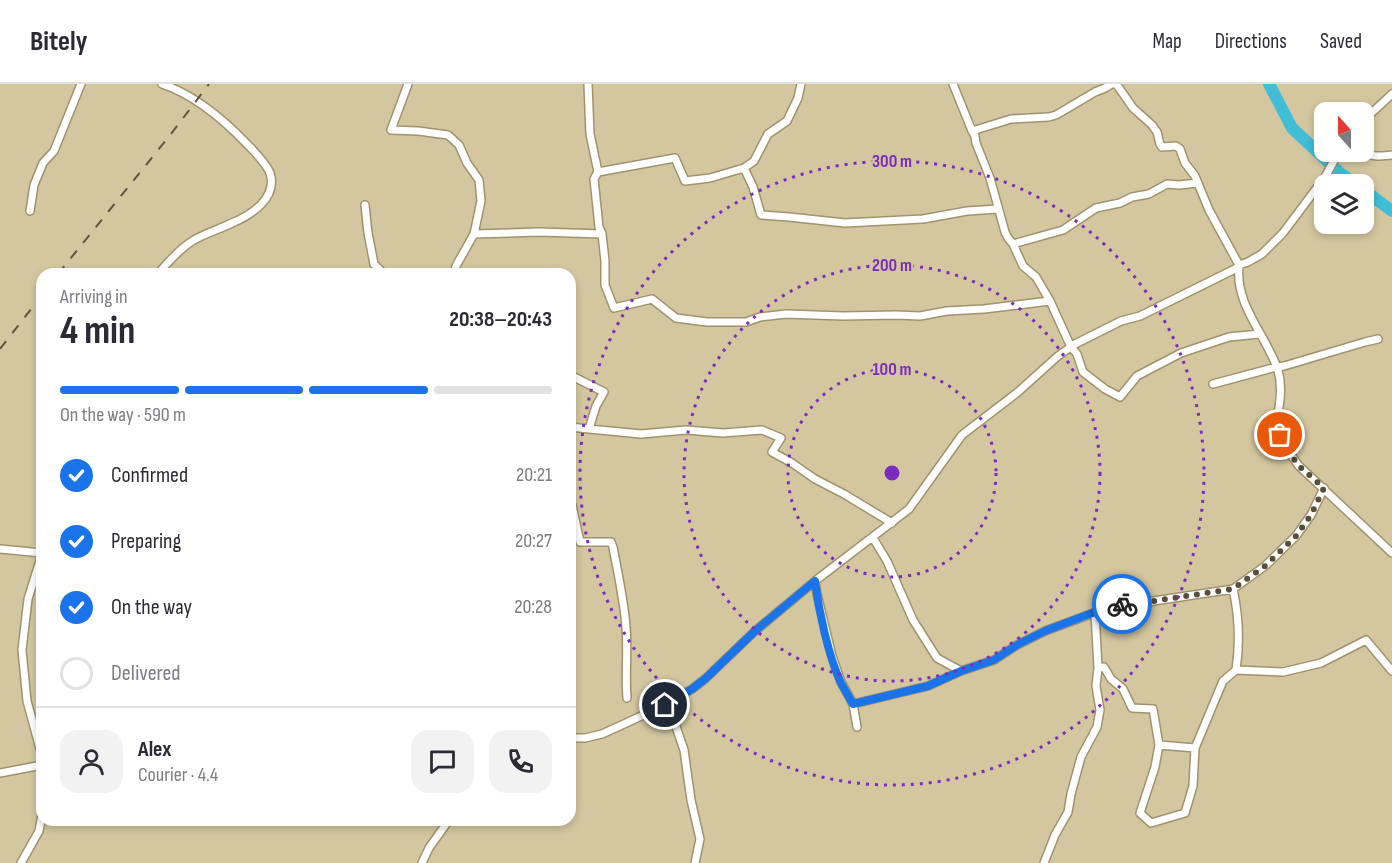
<!DOCTYPE html>
<html lang="en">
<head>
<meta charset="utf-8">
<style>
	:root { --surface:#fff; --page:#f2f2f3; --text:#2b2b33; --muted:#7c7c81; --line:#e1e1e2; --accent:#1a73e8 }
	body { margin:0; font-family:"Sofia Sans Condensed",sans-serif; background:var(--page); color:var(--text); height:100vh; display:flex; flex-direction:column; font-size:22px; white-space:nowrap }
	* { box-sizing:border-box; margin:0 }
	p { font-size:20px; color:var(--muted) }
	.icon { flex:none; width:33px; height:33px; fill:none; stroke:currentColor; stroke-width:2; stroke-linecap:round; stroke-linejoin:round }
	.map { position:relative; flex:1; overflow:hidden }
	.panel { position:absolute; left:36px; top:184px; width:540px; height:558px; display:flex; flex-direction:column; background:var(--surface); border-radius:18px; box-shadow:0 3px 9px #0003 }
	.panel>* { flex:none }
	.needle { width:39px; rotate:339deg }
	.tools { position:absolute; left:1314px; top:18px; display:grid; gap:12px }
	.tools a { display:grid; place-items:center; width:60px; height:60px; border-radius:12px; background:var(--surface); box-shadow:0 3px 9px #0003; font-size:30px }
	.pin { position:absolute; display:grid; place-items:center; width:51px; height:51px; color:#fff; margin:-26px; border:3px solid #fff; border-radius:50%; box-shadow:0 2px 6px #0007 }
	.courier { position:absolute; display:grid; place-items:center; width:60px; height:60px; margin:-30px; border:4px solid #1a73e8; border-radius:50%; background:#fff; color:#222; box-shadow:0 2px 8px #0007 }
	.head em { font-style:normal; font-weight:700 }
	.head div { display:flex; flex-direction:column-reverse }
	.head { display:flex; align-items:center; justify-content:space-between; height:102px; padding:0 24px }
	h1 { font-size:39px; font-weight:700; line-height:45px }
	.bar { display:grid; grid-template-columns:repeat(4,1fr); gap:9px 6px; align-content:center; height:72px; padding:0 24px }
	.bar i { height:8px; border-radius:4px; background:var(--line) }
	.bar .current { background:var(--accent) }
	.bar p { grid-column:span 4 }
	.line { display:flex; align-items:center; gap:15px; padding:0 24px; border-top:2px solid var(--line) }
	.line div { flex:1 }
	.round { display:grid; place-items:center; flex:none; width:63px; height:63px; border-radius:18px; background:var(--page) }
	ol { padding:0 24px; list-style:none }
	li { display:flex; align-items:center; gap:18px; height:66px }
	li p { margin-inline-start:auto }
	li .icon { padding:6px; border-radius:50%; background:var(--accent); color:#fff; stroke-width:4 }
	li:last-child { color:var(--muted) }
	li i { width:33px; height:33px; border:3px solid var(--line); border-radius:50% }
	header { display:flex; align-items:center; gap:36px; box-sizing:border-box; height:84px; padding:0 30px; background:var(--surface); border-bottom:2px solid var(--line) }
	header strong { font-size:28px }
	nav { display:flex; gap:33px; margin-inline-start:auto; font-size:21px }
	.map>svg:first-child { display:block }
	.lines { fill:none; stroke-linecap:round; stroke-linejoin:round }
	.river { stroke:#41bed5; stroke-width:12 }
	.minor-casing { stroke:#9f936e; stroke-width:10 }
	.minor { stroke:#fff; stroke-width:7 }
	.rail { stroke:#5e563f; stroke-width:2; stroke-dasharray:10 10; stroke-linecap:butt }
	.done { stroke:#574f39; stroke-width:6; stroke-dasharray:0 10.8 }
	.route { stroke:#1a73e8; stroke-width:8 }
	.ring { fill:none; stroke:#7b2cbf; stroke-width:3; stroke-dasharray:3 6 }
	.centre { fill:#7b2cbf; stroke:#d4c7a0; stroke-width:3 }
	.ring-label { font-size:18px; text-anchor:middle; font-weight:bold; fill:#7b2cbf; stroke:#d4c7a0; stroke-width:4.5; stroke-linejoin:round; paint-order:stroke }
</style>
</head>
<body>
<header>
<strong>Bitely</strong>
<nav><a>Map</a><a>Directions</a><a>Saved</a></nav>
</header>
<div class="map">
<svg width="1392" height="779" viewBox="0 0 1392 779">
	<rect width="100%" height="100%" fill="#d4c7a0"/>
	<g class="lines">
		<path class="river" d="M 1269,0 L 1292,44 L 1340,89 L 1356,100
			M 1364,106 L 1392,127"/>
		<g class="minor-casing">
			<path id="minor" d="M 408,0 L 391,46 L 418,47 L 448,51 L 459,61 L 467,79 L 479,96 L 481,117 L 474,150
				M 588,0 L 590,50 L 598,88
				M 953,0 L 972,47 L 975,52 L 976,59 L 990,94 L 1005,148 L 1008,154 L 1013,160 L 1023,182 L 1036,193 L 1050,217 L 1071,263 L 1077,270 L 1083,288 L 1105,305 L 1120,313 L 1137,292 L 1181,269 L 1229,253 L 1259,250
				M 1115,0 L 1117,1 L 1133,24 L 1152,41 L 1157,48 L 1160,60 L 1162,63 L 1176,62 L 1180,65 L 1185,79 L 1195,92 L 1209,126 L 1239,181
				M 1364,36 L 1392,10
				M 972,47 L 1011,35 L 1049,33 L 1056,31 L 1095,8 L 1105,4 L 1112,0
				M 1364,67 C 1372,74 1381,72 1392,71
				M 744,84 L 754,77 L 768,50 L 787,37 L 798,14 L 801,0
				M 365,121 L 368,149 L 374,180 L 384,190
				M 998,125 L 967,127 L 923,135 L 845,139 L 789,133 L 761,131 L 753,103 L 744,84 L 710,94 L 685,97 L 675,74 L 598,88 L 594,95 L 599,143 L 602,150 L 605,177 L 605,201 L 614,224 L 652,215 L 676,234 L 707,238 L 746,238 L 760,233 L 786,230 L 843,232 L 896,231 L 920,232 L 947,227 L 984,225 L 1050,217
				M 30,127 L 34,101 L 43,79 L 54,67 L 81,0
				M 1013,160 L 1063,146 L 1096,124 L 1120,119 L 1132,113 L 1149,110 L 1167,100 L 1179,101 L 1198,99
				M 1239,183 C 1235,221 1266,251 1278,286 C 1281,297 1281,311 1279,323 C 1278,329 1276,335 1277,341 C 1279,355 1290,370 1299,382 L 1392,469
				M 158,190 C 168,178 180,164 194,156 C 206,149 220,145 232,139 C 251,131 278,114 270,89 C 266,79 255,68 247,60 C 223,35 195,11 162,0
				M 454,190 L 456,182 L 474,150 L 539,148 L 602,150
				M 570,291 L 604,308 L 596,322 L 589,345 L 570,343
				M 1213,300 L 1276,283 L 1284,282 L 1365,258 L 1378,255
				M 589,345 L 641,350 L 686,346 L 723,349 L 762,346 L 781,354 L 772,368 L 792,379 L 815,395 L 844,410 L 892,439
				M 570,420 L 572,421 L 580,458 L 611,458 L 613,463 C 618,490 624,516 626,543 C 628,567 625,590 627,614
				M 873,454 L 887,477 L 913,536 L 937,574 L 961,587 L 994,576 L 1017,561 L 1045,547 L 1118,520 L 1134,520 L 1233,505 L 1265,482 L 1296,452 L 1311,431 L 1324,404
				M 0,465 L 42,469
				M 42,470 L 28,515 L 22,566 L 27,617 L 42,672
				M 815,497 L 817,510 L 832,572 L 841,598 L 853,620 L 857,643
				M 1233,505 C 1239,532 1240,559 1236,586 L 1283,588 L 1321,579 L 1366,556 L 1392,587
				M 1098,584 L 1104,583 L 1111,595 L 1123,605 L 1132,624 L 1153,625 L 1159,661 L 1195,664 L 1223,597 L 1236,586
				M 853,620 L 928,602 L 961,587
				M 665,621 L 674,637 L 684,666 L 691,716 L 700,755 L 695,779
				M 570,654 L 585,654 L 602,650 L 624,640 L 665,621 L 692,605 L 705,595 L 755,547 L 815,497 L 909,425 L 962,351 L 1018,308 L 1058,272 L 1075,260 L 1121,237 L 1140,232 L 1239,183 L 1239,181 L 1248,178 L 1262,170 L 1283,149 L 1325,93 L 1335,75 L 1334,68
				M 1159,661 L 1155,683 L 1140,729 L 1151,739 L 1185,729 L 1193,702 L 1195,664
				M 0,689 L 42,681
				M 21,779 L 39,747 L 42,731
				M 422,779 L 429,764 L 449,736
				M 1044,779 L 1055,751 L 1068,728 L 1071,710 L 1081,673 L 1097,643 L 1100,626 L 1096,602 L 1098,584 L 1095,528"/>
		</g>
		<use href="#minor" class="minor"/>
		<path class="rail" d="M 58,190 L 171,50 L 209,0
			M 0,265 L 42,211"/>
	</g>
	<g class="lines">
		<path class="done" d="M 1122,520 L 1134,520 L 1233,505 L 1265,482 L 1296,452 L 1311,431 L 1324,404 L 1299,382 L 1291,371 L 1280,351"/>
		<path class="route" d="M 665,621 L 692,605 L 705,595 L 755,547 L 815,497 C 819,528 828,571 841,599 C 845,606 849,613 853,620 L 928,602 L 961,587 L 994,576 L 1017,561 L 1045,547 L 1095,528 L 1122,520"/>
	</g>
	<g class="ring">
		<circle cx="892" cy="389" r="104"/>
		<circle cx="892" cy="389" r="208"/>
		<circle cx="892" cy="389" r="312"/>
	</g>
	<circle cx="892" cy="389" r="9" class="centre"/>
	<g class="ring-label">
		<text x="892" y="83">300 m</text>
		<text x="892" y="187">200 m</text>
		<text x="892" y="291">100 m</text>
	</g>
</svg>
<div class="tools">
<a><svg class="needle" viewBox="-14 -14 28 28"><path d="M0-13l5 13h-10z" fill="#e53935"/><path d="M0 13l5-13h-10z" fill="#7c7c81"/></svg></a>
<a><svg class="icon" aria-label="layers" viewBox="0 0 24 24"><path d="M12 4l9 5-9 5-9-5zM3 14l9 5 9-5"/></svg></a>
</div>
<div class="pin" style="left:1280px;top:351px;background:#ea580c"><svg class="icon" aria-label="bag" viewBox="0 0 24 24"><path d="M5 8h14l-1 12H6zM9 8a3 3 0 0 1 6 0"/></svg></div>
<div class="pin" style="left:665px;top:621px;background:#1f2937"><svg class="icon" aria-label="home" viewBox="0 0 24 24"><path d="M3 11l9-7 9 7M6 9v11h12V9"/></svg></div>
<div class="courier" style="left:1122px;top:520px"><svg class="icon" aria-label="bike" viewBox="0 0 24 24"><circle cx="6" cy="16" r="4"/><circle cx="18" cy="16" r="4"/><path d="M6 16l4-8h5l3 8M10 8l3 8H6M13 5h3"/></svg></div>
<section class="panel">
<div class="head"><div><h1>4 min</h1><p>Arriving in</p></div><em>20:38–20:43</em></div>
<div class="bar"><i class="current"></i><i class="current"></i><i class="current"></i><i></i><p>On the way · 590 m</p></div>
<ol>
<li><svg class="icon" aria-label="check" viewBox="0 0 24 24"><path d="M5 12l5 5 9-10"/></svg>Confirmed<p>20:21</p></li>
<li><svg class="icon" aria-label="check" viewBox="0 0 24 24"><path d="M5 12l5 5 9-10"/></svg>Preparing<p>20:27</p></li>
<li><svg class="icon" aria-label="check" viewBox="0 0 24 24"><path d="M5 12l5 5 9-10"/></svg>On the way<p>20:28</p></li>
<li><i></i>Delivered</li>
</ol>
<div class="line" style="height:108px"><a class="round"><svg class="icon" aria-label="person" viewBox="0 0 24 24"><circle cx="12" cy="8" r="4"/><path d="M4 21q1-7 8-7t8 7"/></svg></a><div><b>Alex</b><p>Courier · 4.4</p></div><a class="round"><svg class="icon" aria-label="chat" viewBox="0 0 24 24"><path d="M4 5h16v11H9l-5 4z"/></svg></a><a class="round"><svg class="icon" aria-label="phone" viewBox="0 0 24 24"><path d="M5 4h4l2 5-3 2q2 4 5 5l2-3 5 2v4C11 20 4 13 5 4z"/></svg></a></div>
</section>
</div>
</body>
</html>
